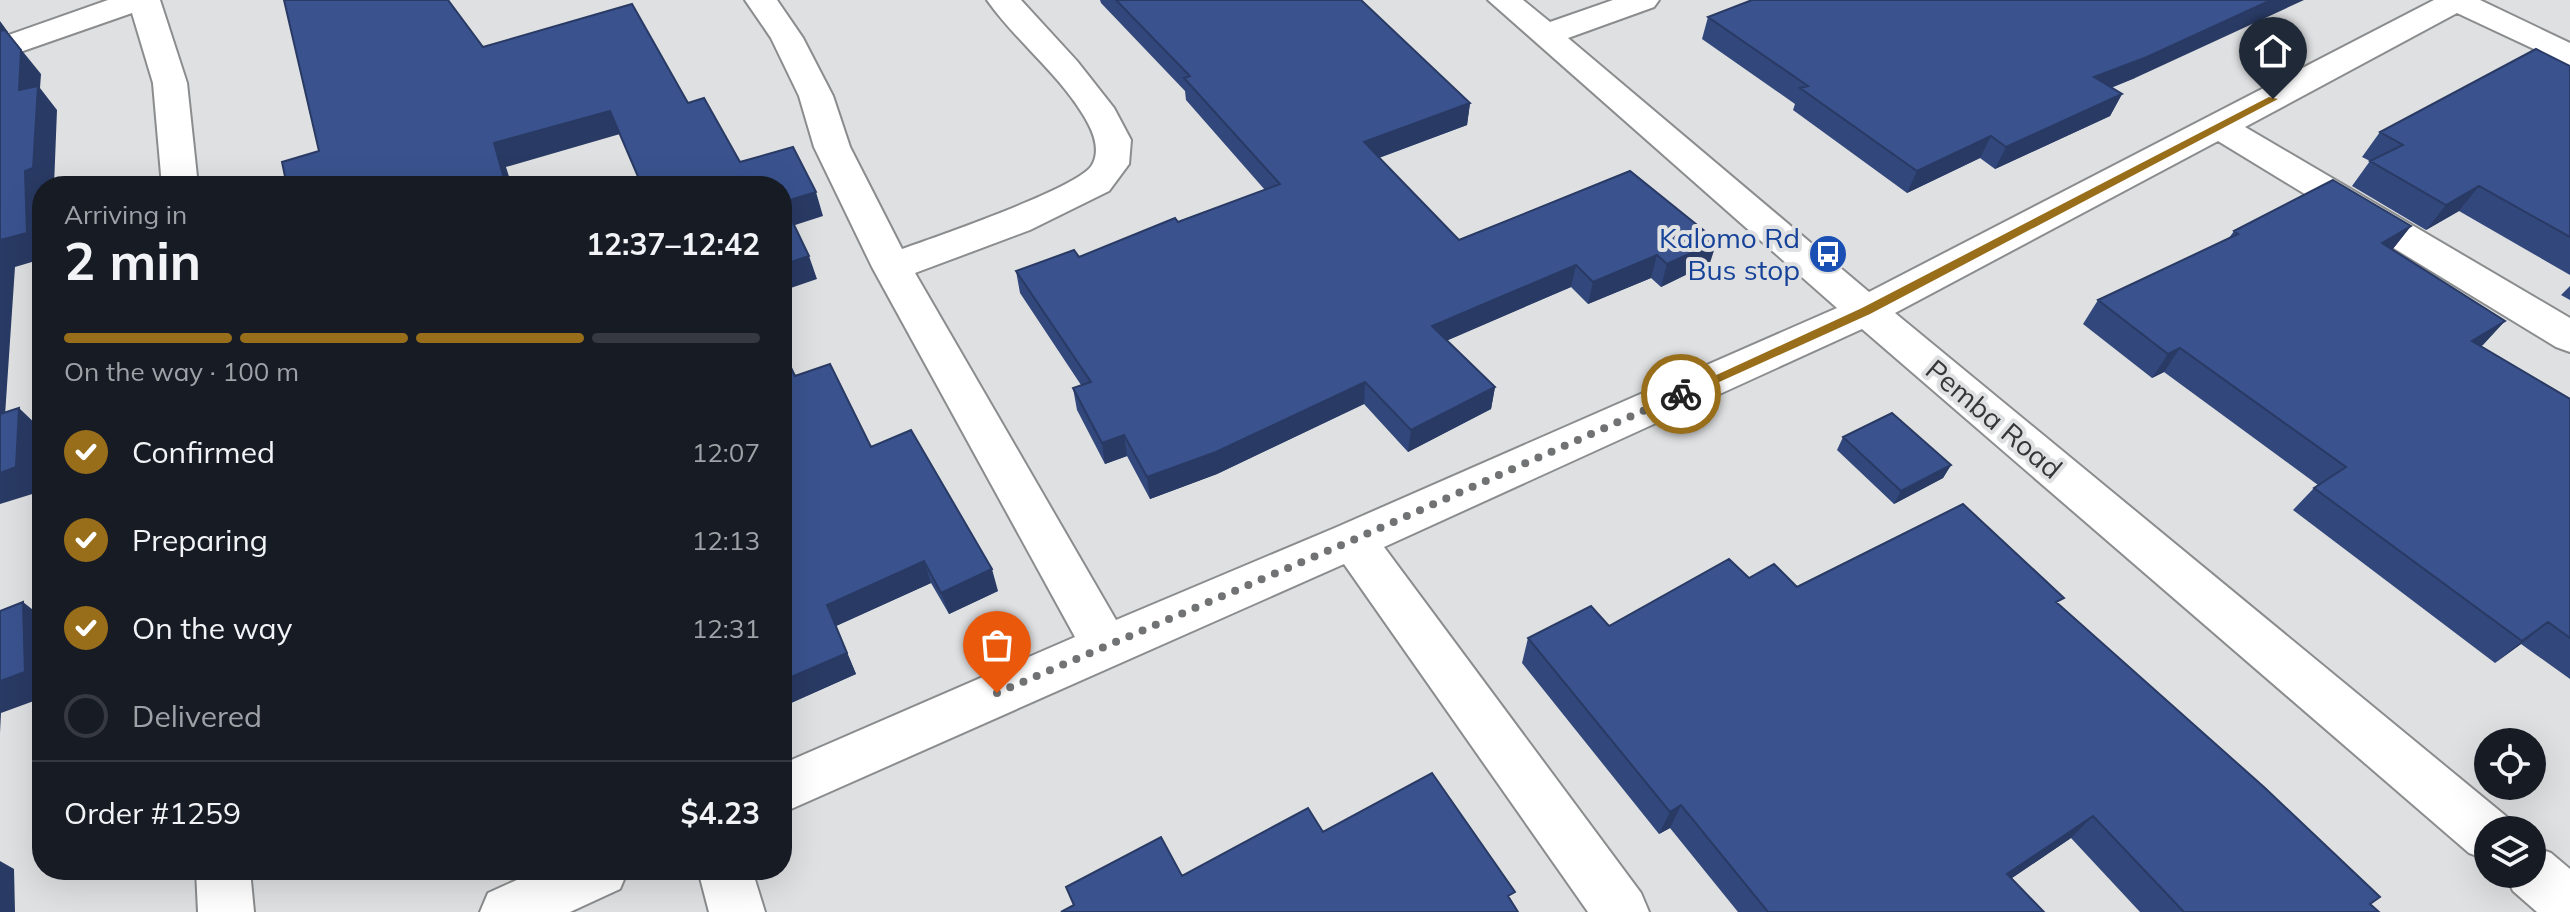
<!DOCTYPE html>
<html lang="en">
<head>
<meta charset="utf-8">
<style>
	:root { --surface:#171b24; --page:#20242c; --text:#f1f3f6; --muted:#9ea1a6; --line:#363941; --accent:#986e1b }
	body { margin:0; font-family:Mulish,sans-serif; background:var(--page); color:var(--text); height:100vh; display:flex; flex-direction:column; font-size:30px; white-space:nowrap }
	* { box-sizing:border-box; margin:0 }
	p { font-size:26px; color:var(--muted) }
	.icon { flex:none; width:44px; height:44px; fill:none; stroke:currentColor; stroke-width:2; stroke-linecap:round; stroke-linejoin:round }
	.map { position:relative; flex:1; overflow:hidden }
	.drawer { position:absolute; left:32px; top:176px; width:760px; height:704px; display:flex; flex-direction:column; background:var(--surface); border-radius:32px; box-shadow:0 8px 32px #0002 }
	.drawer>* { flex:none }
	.fabs { position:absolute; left:2474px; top:728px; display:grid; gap:16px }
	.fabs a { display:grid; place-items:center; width:72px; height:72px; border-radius:50%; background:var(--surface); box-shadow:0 8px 32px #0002; font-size:40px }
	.pin { position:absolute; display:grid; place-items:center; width:68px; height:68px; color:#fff; margin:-82px -34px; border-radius:50% 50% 50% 0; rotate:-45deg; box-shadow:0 0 8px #0007 }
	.pin .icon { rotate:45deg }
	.courier { position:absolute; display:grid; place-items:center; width:80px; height:80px; margin:-40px; border:6px solid #986e1b; border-radius:50%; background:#fff; color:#222; box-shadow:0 2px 10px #0007 }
	.summary em { font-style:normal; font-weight:700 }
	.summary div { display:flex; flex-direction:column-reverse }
	.summary { display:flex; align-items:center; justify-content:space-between; height:136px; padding:0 32px }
	h1 { font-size:52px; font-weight:700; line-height:60px }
	.bar { display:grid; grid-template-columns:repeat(4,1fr); gap:12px 8px; align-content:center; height:96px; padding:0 32px }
	.bar i { height:10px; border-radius:6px; background:var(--line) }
	.bar .on { background:var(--accent) }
	.bar p { grid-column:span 4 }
	.line { display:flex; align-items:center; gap:20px; padding:0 32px; border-top:2px solid var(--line) }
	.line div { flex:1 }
	ol { padding:0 32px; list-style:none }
	li { display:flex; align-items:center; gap:24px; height:88px }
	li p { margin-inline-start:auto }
	li .icon { padding:8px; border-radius:50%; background:var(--accent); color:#fff; stroke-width:4 }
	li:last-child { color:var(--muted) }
	li i { width:44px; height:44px; border:4px solid var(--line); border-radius:50% }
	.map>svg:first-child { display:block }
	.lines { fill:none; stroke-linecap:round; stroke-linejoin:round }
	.minor-casing { stroke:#8b8c8d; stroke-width:4 }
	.minor { fill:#fff; fill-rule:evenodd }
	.wall { fill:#32477b }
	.shaded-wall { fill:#293a64 }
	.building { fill:#3a538f; stroke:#293a64; stroke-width:2 }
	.route { fill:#986e1b }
	.done { stroke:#707273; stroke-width:8; stroke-dasharray:0 14.4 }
	.labels { text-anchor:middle; stroke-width:8; stroke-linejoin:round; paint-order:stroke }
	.transit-label { font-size:28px; fill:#164399; stroke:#dfe0e2; text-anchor:end }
	.street-label { font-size:28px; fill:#353637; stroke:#dfe0e2 }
</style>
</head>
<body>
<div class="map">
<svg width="2570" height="912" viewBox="0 0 2570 912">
	<rect width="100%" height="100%" fill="#dfe0e2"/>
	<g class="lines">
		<g class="minor-casing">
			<path id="minor" d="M 108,0 L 160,0 L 187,83 L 198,186 L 162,186 L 153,83 L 132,13 L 0,59 L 0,38 Z
				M 745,0 L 777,0 L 803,38 L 833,96 L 850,147 L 902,249 C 935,237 1079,188 1092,165 C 1102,148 1091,127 1082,113 C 1056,71 1015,40 987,0 L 1021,0 L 1077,61 L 1114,108 L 1131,140 L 1129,164 L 1109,191 L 1030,230 L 915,273 L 1116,620 L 1337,527 L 1837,308 L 1488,0 L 1523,0 L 1550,22 L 1613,0 L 1659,0 L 1654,7 L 1568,38 L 1869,292 L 2434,0 L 2480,0 L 2570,43 L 2570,66 L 2457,13 L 2245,127 L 2570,318 L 2570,352 L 2556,347 L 2218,141 L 1895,313 L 2507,817 L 2513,830 L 2488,830 L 2488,860 L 2469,853 L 1862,329 L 1384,547 L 1641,893 L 1649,912 L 1588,912 L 1344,564 L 782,813 L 782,764 L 1075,637 L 872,267 L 814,147 L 799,96 L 771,38 Z
				M 2532,846 L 2551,853 L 2570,869 L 2570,912 L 2537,912 L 2513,891 L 2505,874 L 2532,874 Z
				M 196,870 L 250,870 L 254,912 L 198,912 Z
				M 539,870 L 628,870 L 620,889 L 570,912 L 480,912 L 488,893 Z
				M 698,870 L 752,870 L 765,912 L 709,912 Z"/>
		</g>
		<use href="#minor" class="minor"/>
	</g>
	<path class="wall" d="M 1100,0 L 1361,0 L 1470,103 L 1467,125 L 1379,158 L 1459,240 L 1630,171 L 1710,263 L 1661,287 L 1651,278 L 1588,304 L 1571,287 L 1447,340 L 1495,387 L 1491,409 L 1408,452 L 1364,404 L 1217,474 L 1150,499 L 1127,456 L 1105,464 L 1077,410 L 1073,388 L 1081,385 L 1020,293 L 1016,271 L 1079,257 L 1265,190 L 1186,100 L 1185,91 L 1101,3 Z
		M 1708,17 L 2135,78 L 2111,88 L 2122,94 L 2110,116 L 1995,169 L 1980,158 L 1907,193 L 1793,110 L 1795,104 L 1702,39 Z
		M 2570,66 L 2570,275 L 2459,211 L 2426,230 L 2352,186 L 2370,161 L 2362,157 L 2380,132 Z
		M 2411,226 L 2392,250 L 2505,321 L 2481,346 L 2570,399 L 2570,679 L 2521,644 L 2495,663 L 2293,510 L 2314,488 L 2318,485 L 2164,372 L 2152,378 L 2083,324 L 2098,300 L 2229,238 L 2234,231 Z
		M 2570,286 L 2570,300 L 2561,295 Z
		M 782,349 L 795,376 L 871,447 L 998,591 L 949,614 L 931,583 L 836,626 L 856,674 L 782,707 Z
		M 1843,437 L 1951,465 L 1943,478 L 1894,504 L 1837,450 Z
		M 1749,578 L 1797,587 L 2059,604 L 2379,912 L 2140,912 L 2071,838 L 2012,878 L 2044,912 L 1738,912 L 1670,828 L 1659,834 L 1522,663 L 1528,638 L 1609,626 Z"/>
	<path class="shaded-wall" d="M 2271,0 L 2304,0 L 2135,78 L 2082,99 L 2094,77 Z
		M 0,21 L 8,32 L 7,32 L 41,74 L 40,88 L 57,110 L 54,186 L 42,186 L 42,259 L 15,267 L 3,445 L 0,442 L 0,240 L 19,90 L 0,35 Z
		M 2122,94 L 2110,116 L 1995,169 L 2006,147 Z
		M 1470,103 L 1467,125 L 1362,164 L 1364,142 Z
		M 610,111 L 620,134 L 506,167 L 512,186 L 506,186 L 494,143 Z
		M 1991,136 L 1980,158 L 1907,193 L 1917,171 Z
		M 2479,186 L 2459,211 L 2426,230 L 2446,205 Z
		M 816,192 L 823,216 L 792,226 L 783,202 Z
		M 2411,226 L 2392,250 L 2382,243 Z
		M 1717,241 L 1710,263 L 1661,287 L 1667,264 Z
		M 1657,255 L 1651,278 L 1588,304 L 1593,282 Z
		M 809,256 L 817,279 L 782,291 L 782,265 Z
		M 1576,265 L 1571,287 L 1430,348 L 1432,326 Z
		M 2505,321 L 2483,345 L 2450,365 L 2472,341 Z
		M 2180,348 L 2164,372 L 2152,378 L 2168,354 Z
		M 1365,382 L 1364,404 L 1217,474 L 1150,499 L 1147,477 Z
		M 1495,387 L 1491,409 L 1408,452 L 1411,430 Z
		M 19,408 L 42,430 L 42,491 L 0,504 L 0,473 Z
		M 1124,435 L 1127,456 L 1105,464 L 1102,443 Z
		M 1951,465 L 1943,478 L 1894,504 L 1901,491 Z
		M 924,561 L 931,583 L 836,626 L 856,674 L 782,707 L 782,681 L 827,605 Z
		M 992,569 L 998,591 L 949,614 L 941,593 Z
		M 23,602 L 42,617 L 42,698 L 1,713 L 0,733 L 0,681 Z
		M 2548,622 L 2521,644 L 2495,663 L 2522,641 Z
		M 1681,805 L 1670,828 L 1659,834 L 1670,812 Z
		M 2093,816 L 2071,838 L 1987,895 L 2007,874 Z
		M 0,861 L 14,869 L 15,912 L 0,912 Z"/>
	<path class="building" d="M 284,0 L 448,0 L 483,47 L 632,4 L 688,103 L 704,98 L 740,162 L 793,147 L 816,192 L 783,202 L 809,256 L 782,265 L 782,186 L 642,186 L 610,111 L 494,143 L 506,186 L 287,186 L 282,162 L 319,151 Z
		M 1116,0 L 1361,0 L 1470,103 L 1364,142 L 1459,240 L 1630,171 L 1717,241 L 1667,264 L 1657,255 L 1593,282 L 1576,265 L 1432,326 L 1495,387 L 1411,430 L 1365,382 L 1216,452 L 1147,477 L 1124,435 L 1102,443 L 1073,388 L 1091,382 L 1016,271 L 1074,250 L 1079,257 L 1175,218 L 1178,222 L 1280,184 L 1184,78 L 1190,76 Z
		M 1752,0 L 2271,0 L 2147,57 L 2094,77 L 2122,94 L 2006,147 L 1991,136 L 1917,171 L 1800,88 L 1808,86 L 1708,17 Z
		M 5,30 L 21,50 L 19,90 L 38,86 L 33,168 L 25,171 L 27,233 L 0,240 L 0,31 Z
		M 2536,49 L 2570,66 L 2570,237 L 2479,186 L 2446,205 L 2370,161 L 2403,145 L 2380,132 Z
		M 2333,180 L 2411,226 L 2382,243 L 2505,321 L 2472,341 L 2570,399 L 2570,638 L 2548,622 L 2522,641 L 2314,488 L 2346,467 L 2180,348 L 2168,354 L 2098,300 L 2238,234 L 2234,231 Z
		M 782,349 L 795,376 L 830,364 L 871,447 L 911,430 L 992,569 L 941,593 L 924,561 L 827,605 L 847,653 L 782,681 Z
		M 19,408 L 16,467 L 0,473 L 0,414 Z
		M 1892,413 L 1951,465 L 1901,491 L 1843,437 Z
		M 1963,504 L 2064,598 L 2056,602 L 2265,788 L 2380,897 L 2370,904 L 2379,912 L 2184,912 L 2093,816 L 2007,874 L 2044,912 L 1768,912 L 1681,805 L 1670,812 L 1528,638 L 1591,606 L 1609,626 L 1729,559 L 1749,578 L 1774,564 L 1797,587 Z
		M 23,602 L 25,672 L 0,681 L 0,611 Z
		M 1432,773 L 1515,892 L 1508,896 L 1518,912 L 1061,912 L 1074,905 L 1066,887 L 1161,837 L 1182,876 L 1308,808 L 1323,832 Z"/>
	<path class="route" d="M 2269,97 L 2278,99 L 1870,314 L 1686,397 L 1677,397 L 1675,394 L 1862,308 Z"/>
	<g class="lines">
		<path class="done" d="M 997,693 L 1353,540 L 1681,394"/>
	</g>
	<defs>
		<g id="bus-disc" transform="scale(2)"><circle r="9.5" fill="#1a4fb4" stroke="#dfe0e2"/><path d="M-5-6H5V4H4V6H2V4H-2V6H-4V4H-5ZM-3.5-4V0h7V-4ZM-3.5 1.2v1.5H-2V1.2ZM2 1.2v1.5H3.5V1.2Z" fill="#fff"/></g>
	</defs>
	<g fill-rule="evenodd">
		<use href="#bus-disc" x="1828" y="254"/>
	</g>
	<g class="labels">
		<g class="transit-label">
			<text x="1800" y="248">Kalomo Rd<tspan x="1800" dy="32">Bus stop</tspan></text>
		</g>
		<g class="street-label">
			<text transform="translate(1994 419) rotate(40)" y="10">Pemba Road</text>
		</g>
	</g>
</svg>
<div class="fabs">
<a><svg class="icon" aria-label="locate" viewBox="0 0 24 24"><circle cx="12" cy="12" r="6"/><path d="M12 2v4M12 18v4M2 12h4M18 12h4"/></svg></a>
<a><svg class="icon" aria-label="layers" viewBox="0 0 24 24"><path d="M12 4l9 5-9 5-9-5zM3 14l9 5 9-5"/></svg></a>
</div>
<div class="pin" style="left:997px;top:693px;background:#ea580c"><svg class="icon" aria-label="bag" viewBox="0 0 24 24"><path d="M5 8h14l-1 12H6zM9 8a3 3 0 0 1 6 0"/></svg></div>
<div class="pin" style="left:2273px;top:99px;background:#1f2937"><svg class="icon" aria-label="home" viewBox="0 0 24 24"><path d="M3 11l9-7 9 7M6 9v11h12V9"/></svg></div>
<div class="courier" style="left:1681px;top:394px"><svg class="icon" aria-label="bike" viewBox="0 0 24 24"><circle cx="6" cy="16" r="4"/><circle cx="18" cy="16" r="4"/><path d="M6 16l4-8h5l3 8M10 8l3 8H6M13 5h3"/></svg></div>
<section class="drawer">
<div class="summary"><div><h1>2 min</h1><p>Arriving in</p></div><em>12:37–12:42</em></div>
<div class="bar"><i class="on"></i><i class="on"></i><i class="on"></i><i></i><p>On the way · 100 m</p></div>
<ol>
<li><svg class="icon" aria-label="check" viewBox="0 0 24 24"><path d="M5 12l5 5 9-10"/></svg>Confirmed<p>12:07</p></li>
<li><svg class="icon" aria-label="check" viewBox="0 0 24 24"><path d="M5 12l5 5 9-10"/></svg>Preparing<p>12:13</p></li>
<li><svg class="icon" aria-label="check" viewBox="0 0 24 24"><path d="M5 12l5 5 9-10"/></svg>On the way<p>12:31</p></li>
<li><i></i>Delivered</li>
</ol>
<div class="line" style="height:104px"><div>Order #1259</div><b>$4.23</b></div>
</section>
</div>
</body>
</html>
